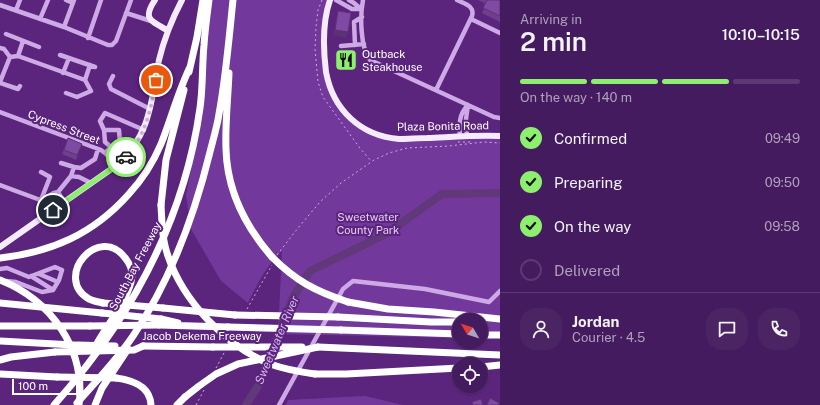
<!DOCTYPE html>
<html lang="en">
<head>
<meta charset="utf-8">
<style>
	:root { --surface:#441b5e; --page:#4b2464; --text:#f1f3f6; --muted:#afa1bc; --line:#5c3973; --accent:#8cef6d }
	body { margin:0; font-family:"Public Sans",sans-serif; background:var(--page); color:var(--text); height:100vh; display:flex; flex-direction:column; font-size:15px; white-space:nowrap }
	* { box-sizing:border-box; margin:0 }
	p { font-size:13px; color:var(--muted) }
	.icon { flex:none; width:22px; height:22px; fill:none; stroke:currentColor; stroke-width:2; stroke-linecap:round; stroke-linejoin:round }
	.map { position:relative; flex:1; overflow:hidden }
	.sheet { display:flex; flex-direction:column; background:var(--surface); width:320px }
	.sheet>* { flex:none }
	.needle { width:26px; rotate:309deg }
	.tools { position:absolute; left:452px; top:313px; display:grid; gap:8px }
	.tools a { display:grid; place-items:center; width:36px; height:36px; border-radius:50%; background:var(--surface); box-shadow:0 1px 3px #0004,0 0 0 1px var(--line); font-size:20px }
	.scale { position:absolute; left:12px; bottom:10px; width:66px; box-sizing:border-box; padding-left:4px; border:2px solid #fff; border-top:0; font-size:11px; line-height:14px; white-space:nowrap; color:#fff; -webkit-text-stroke:3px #5b247d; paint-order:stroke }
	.pin { position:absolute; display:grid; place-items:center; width:34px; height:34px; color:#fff; margin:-17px; border:2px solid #fff; border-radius:50%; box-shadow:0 1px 4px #0007 }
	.courier { position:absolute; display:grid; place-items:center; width:40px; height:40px; margin:-20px; border:3px solid #8cef6d; border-radius:50%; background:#fff; color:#222; box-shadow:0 1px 5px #0007 }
	.summary em { font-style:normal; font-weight:600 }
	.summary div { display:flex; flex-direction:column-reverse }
	.summary { display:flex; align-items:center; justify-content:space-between; height:68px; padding:0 20px }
	h1 { font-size:26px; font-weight:600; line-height:30px }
	.bar { display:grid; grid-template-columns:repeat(4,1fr); gap:6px 4px; align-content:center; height:48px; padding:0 20px }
	.bar i { height:5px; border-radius:3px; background:var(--line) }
	.bar .current { background:var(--accent) }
	.bar p { grid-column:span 4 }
	.line { display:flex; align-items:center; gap:10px; padding:0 20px; border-top:1px solid var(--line) }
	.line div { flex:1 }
	.round { display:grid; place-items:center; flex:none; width:42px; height:42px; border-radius:16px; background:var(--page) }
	ol { padding:0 20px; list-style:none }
	li { display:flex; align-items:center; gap:12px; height:44px }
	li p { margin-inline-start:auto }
	li .icon { padding:4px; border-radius:50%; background:var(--accent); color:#111; stroke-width:4 }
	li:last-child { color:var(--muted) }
	li i { width:22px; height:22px; border:2px solid var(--line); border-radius:50% }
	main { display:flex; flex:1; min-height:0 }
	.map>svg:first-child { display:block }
	.green { fill:#73389b }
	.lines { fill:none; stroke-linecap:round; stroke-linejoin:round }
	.river { stroke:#61387a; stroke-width:8 }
	.path { stroke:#cda9e5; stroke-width:1; stroke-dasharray:2 3; stroke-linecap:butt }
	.minor { stroke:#cda9e5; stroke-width:4.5 }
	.major { stroke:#f6eafd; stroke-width:6 }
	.highway { stroke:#fff; stroke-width:7 }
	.highway-bridge { stroke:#fff; stroke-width:7 }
	.wall { fill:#6e3f8d }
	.shaded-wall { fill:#5a3373 }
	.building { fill:#8049a4; stroke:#5a3373 }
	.done { stroke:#c6b2d2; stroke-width:4; stroke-dasharray:0 7.2 }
	.route { stroke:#8cef6d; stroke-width:5 }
	.labels { text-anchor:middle; stroke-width:4; stroke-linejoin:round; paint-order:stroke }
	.poi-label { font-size:11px; fill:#fff; stroke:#5b247d; text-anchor:start }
	.street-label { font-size:11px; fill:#fff; stroke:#5b247d }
	.park-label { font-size:11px; fill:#e4ccf4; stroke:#5b247d }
	.water-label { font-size:12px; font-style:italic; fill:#d6b4ed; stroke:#5b247d }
</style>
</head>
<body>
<main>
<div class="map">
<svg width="500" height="405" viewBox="0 0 500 405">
	<rect width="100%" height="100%" fill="#5b247d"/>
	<path class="green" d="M 213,0 L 330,0 L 324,28 L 329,86 L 354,121 L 387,137 L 500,136 L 500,338 L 481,338 L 481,320 L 459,320 L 459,338 L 278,334 L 282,251 C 268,263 256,286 248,303 L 221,281 L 191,229 L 186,195 L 192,165 L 198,96 L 207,18 Z
		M 365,396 L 403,405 L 286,405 L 288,400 Z"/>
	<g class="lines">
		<path class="river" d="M 246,405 L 258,386 L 292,299 L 310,271 L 386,234 L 442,194 L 500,193"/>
		<path class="path" d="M 322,0 L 318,10 L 316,27 L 315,49 L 318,82 L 323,97 L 359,147 L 371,161
			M 458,142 L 471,142
			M 277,255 L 298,228 L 320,202 L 341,183 L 374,160 L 389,153 L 407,148 L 449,146 L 484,142 L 500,143
			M 247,309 L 272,265
			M 216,368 L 224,353
			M 196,405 L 204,390"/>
		<path class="minor" d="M 66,0 L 73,3
			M 336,0 L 352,9 L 361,9
			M 349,0 L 354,3 L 361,9
			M 363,0 C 360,15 360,47 370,60 L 494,117 L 500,118
			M 0,5 L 64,27 L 108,45 L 112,45 L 116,41 L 131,0
			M 16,10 L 20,0
			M 126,13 L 151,21
			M 40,19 L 48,0
			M 471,19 L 500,33
			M 64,27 L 74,0
			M 6,34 L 39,47
			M 88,38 L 101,0
			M 355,45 L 354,22 L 362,17
			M 341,46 L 364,44
			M 0,48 L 4,49 L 10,57
			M 60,55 L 95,67
			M 18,56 L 23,41
			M 10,57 L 18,56 L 85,80 L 91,91 L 77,97 L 66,93
			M 63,73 L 69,58
			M 113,76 L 109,84 L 111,89 L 150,109
			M 85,80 L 90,65
			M 0,82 L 10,57
			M 0,83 L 18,89 L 20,86
			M 436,90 L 472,16 C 475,6 465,4 457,0
			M 0,112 L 101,150 L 105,153 L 117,165
			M 104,130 L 100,121 L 105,113 L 144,130
			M 460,136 C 459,124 459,114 468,105
			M 467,136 L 466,119 L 468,105
			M 105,153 L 111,147 L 120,143 L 119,130 L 104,130 L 105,142 L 111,147
			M 61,163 L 74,167 L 71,176
			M 74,167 L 81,168 L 95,159 L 98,149
			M 0,185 L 43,201 L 49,205 L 53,210
			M 41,200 L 50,177 L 41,172
			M 45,202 C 48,196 51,193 58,192
			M 64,202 L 58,192 L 71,176 L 79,177 L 91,183
			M 0,269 L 7,268 L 29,277 L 55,267 L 62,270 L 59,280 L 53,290 L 42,292 L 16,282 L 6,281
			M 39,274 L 58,282
			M 31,276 L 53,290
			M 279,405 L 343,289 L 353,281 L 425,289 L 489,302 L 500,291"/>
		<path class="major" d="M 155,0 C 142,19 151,21 167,30
			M 330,0 C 322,23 323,48 326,72 C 333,110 361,136 399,139 C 408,139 418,138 427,138 C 451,137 476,135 500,136
			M 0,247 L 117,165 C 151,134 151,102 159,60 C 164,39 172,19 182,0"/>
		<path class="highway" d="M 189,72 L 197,37 L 203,0
			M 229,73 C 228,98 225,124 226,149 C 227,191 245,226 272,257
			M 161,205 L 166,160 L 184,90
			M 0,258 C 52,252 93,234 128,195 C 142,180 153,163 161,144 C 171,119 178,92 190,67
			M 348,302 L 388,309 L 434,312 L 500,319
			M 0,303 L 102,313
			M 163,308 L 235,315
			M 338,317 L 431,322 L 459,322
			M 161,319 L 178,323
			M 159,325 L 228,327
			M 0,326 L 90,326
			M 341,330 L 459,334
			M 481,335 L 500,335
			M 0,341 L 74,345
			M 143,346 L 213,347
			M 318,347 L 500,355
			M 94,349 C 105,327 124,307 131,282 C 133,274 131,265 126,259 C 100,222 52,277 89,299 C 93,301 99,302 103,303
			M 0,360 L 11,357 L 55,352
			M 481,367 L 500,365
			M 0,374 L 57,377
			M 315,374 L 346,374 L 459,368
			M 116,378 C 131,380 150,385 151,405
			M 77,403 C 96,381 117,360 133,336 C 171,280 194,217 210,152 C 213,140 217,127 219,114 C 226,76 229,38 233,0
			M 54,405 C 130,320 184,222 200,108 C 203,88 202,66 204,45 C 205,30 207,15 209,0
			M 95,405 L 102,388 L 128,349
			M 177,405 L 185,397"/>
		<path class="highway-bridge" d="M 161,205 C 162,222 162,240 168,256 C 183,301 226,346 270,364 C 284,369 300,372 315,374
			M 272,257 C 296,281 315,291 348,302
			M 0,280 C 51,300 86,349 79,405
			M 103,303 L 163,308
			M 102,313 L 161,319
			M 235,315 L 338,317
			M 90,326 L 159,325
			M 228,327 L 341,330
			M 77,345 L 115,346
			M 213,347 L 302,347
			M 55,352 L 134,350 L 143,346
			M 57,377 L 116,378
			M 185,397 L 199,386 L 216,374 L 238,364 L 318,347"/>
	</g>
	<path class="wall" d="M 478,0 L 500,0 L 500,22 L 482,13 L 486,4 Z
		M 338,11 L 348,32 L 346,37 L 334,35 L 337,15 Z
		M 68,138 L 82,144 L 76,160 L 62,154 Z"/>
	<path class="shaded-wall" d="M 335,30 L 348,32 L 346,37 L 334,35 Z"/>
	<path class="building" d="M 487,0 L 500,0 L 500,16 L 483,8 Z
		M 338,11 L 351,13 L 348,32 L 335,30 Z
		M 68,138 L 82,144 L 77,155 L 64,150 Z
		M 490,398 L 499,403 L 498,405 L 487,405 Z
		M 481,399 L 483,405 L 473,405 L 472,402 Z"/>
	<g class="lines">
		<path class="done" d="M 126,157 C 146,135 151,109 156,80"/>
		<path class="route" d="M 53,210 L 117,165 L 126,157"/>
	</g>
	<defs>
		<g id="restaurant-square" transform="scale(1.15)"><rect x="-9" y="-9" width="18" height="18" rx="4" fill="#8cef6d" stroke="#5b247d"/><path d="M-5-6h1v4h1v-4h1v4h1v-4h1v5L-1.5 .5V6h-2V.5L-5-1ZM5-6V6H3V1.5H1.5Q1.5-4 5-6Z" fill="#111"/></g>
	</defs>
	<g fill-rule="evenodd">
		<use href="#restaurant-square" x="346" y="60"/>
	</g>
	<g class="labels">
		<g class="poi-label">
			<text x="362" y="58">Outback<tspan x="362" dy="13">Steakhouse</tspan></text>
		</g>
		<g class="street-label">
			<text transform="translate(443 126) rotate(-1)" y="4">Plaza Bonita Road</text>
			<text transform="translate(64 127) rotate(21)" y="4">Cypress Street</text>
			<text transform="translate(135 266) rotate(-62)" y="4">South Bay Freeway</text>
			<text x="202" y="340">Jacob Dekema Freeway</text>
		</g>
		<g class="park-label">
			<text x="368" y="221">Sweetwater<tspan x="368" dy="13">County Park</tspan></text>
		</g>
		<g class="water-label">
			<text transform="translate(277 340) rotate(-67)" y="4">Sweetwater River</text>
		</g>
	</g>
</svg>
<div class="tools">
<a><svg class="needle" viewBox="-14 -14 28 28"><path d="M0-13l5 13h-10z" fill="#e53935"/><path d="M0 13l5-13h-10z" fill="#afa1bc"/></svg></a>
<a><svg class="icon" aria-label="locate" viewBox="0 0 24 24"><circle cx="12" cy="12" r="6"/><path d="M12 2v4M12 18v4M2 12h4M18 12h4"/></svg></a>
</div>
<div class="scale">100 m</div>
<div class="pin" style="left:156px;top:80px;background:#ea580c"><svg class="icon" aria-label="bag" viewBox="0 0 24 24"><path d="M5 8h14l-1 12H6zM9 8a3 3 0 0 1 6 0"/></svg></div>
<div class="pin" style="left:53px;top:210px;background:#1f2937"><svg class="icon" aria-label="home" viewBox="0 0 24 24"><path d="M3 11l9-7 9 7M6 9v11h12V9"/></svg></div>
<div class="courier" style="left:126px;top:157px"><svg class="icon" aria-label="car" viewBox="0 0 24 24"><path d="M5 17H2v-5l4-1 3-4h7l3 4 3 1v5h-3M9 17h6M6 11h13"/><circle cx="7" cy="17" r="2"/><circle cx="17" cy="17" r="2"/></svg></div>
</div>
<section class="sheet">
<div class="summary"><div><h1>2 min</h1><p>Arriving in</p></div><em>10:10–10:15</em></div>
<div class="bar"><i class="current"></i><i class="current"></i><i class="current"></i><i></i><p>On the way · 140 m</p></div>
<ol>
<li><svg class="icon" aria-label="check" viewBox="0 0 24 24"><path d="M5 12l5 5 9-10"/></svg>Confirmed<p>09:49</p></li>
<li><svg class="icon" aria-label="check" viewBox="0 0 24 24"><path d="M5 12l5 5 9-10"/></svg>Preparing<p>09:50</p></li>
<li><svg class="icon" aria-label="check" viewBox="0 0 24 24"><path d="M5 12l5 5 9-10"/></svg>On the way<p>09:58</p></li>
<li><i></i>Delivered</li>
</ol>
<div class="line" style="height:72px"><a class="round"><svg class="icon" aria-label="person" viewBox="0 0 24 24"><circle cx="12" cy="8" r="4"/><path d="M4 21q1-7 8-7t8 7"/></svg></a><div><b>Jordan</b><p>Courier · 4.5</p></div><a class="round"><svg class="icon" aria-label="chat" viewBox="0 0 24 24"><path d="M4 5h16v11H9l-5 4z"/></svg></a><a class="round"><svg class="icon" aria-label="phone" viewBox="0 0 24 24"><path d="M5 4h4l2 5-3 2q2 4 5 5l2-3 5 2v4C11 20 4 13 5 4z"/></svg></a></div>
</section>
</main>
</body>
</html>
